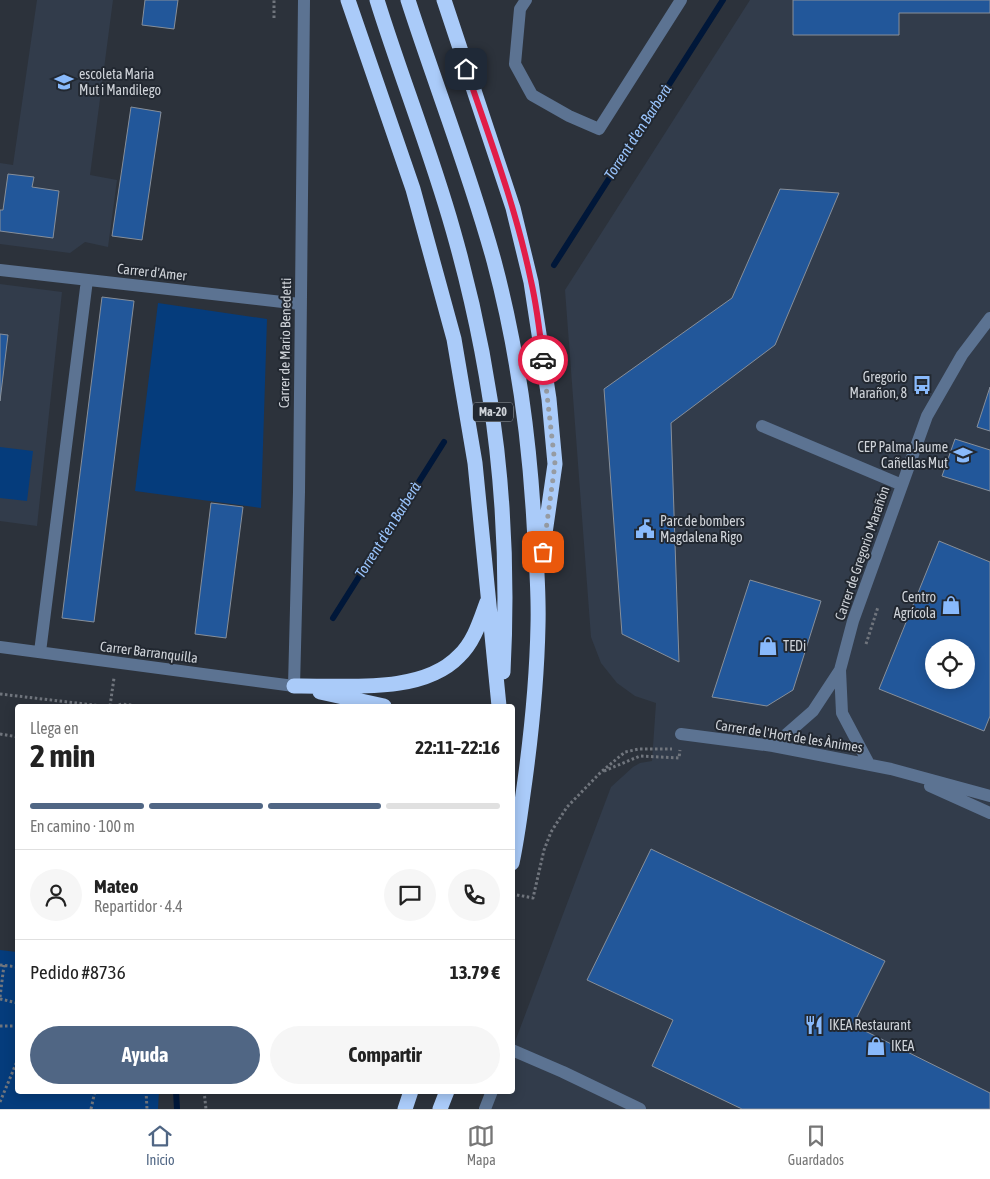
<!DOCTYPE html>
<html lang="es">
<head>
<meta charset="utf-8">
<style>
	:root { --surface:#fff; --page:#f6f6f6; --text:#222; --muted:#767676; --line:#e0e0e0; --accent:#506684 }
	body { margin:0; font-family:"Asap Condensed",sans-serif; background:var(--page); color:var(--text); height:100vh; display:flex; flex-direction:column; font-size:19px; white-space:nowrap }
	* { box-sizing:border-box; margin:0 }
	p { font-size:16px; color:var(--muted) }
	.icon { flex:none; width:28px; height:28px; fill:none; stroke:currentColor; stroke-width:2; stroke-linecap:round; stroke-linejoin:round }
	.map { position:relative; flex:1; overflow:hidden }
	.sheet { position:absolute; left:15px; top:704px; width:500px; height:390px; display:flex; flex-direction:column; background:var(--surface); border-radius:5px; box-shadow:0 2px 12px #0003 }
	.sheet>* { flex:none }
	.controls { position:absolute; left:925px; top:639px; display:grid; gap:10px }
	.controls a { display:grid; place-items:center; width:50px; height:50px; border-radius:50%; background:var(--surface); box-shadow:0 2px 12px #0003; font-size:25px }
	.pin { position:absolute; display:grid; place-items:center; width:42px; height:42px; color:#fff; margin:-21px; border-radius:10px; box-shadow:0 2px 8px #0006 }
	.courier { position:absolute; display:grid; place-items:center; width:50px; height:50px; margin:-25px; border:4px solid #e11d48; border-radius:50%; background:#fff; color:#222; box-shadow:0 1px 6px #0007 }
	.summary em { font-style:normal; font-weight:700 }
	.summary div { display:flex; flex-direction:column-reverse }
	.summary { display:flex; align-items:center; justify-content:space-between; height:85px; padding:0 15px }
	h1 { font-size:32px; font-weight:700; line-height:38px }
	.bar { display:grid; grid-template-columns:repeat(4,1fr); gap:8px 5px; align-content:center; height:60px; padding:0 15px }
	.bar i { height:6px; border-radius:4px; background:var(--line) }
	.bar .active { background:var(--accent) }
	.bar p { grid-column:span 4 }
	.line { display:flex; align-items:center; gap:12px; padding:0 15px; border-top:1px solid var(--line) }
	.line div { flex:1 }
	.round { display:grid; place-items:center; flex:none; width:52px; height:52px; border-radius:26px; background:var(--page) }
	.action { display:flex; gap:10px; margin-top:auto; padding:10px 15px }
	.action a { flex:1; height:58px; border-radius:30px; background:var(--accent); color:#fff; font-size:20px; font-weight:700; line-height:58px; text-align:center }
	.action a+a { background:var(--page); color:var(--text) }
	.menu { display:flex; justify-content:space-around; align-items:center; height:70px; border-top:1px solid var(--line); background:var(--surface); font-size:14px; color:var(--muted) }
	.menu a { display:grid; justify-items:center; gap:2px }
	.menu .active { color:var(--accent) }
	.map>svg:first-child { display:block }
	.built { fill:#323c4b; fill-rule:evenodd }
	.green { fill:#053c7c }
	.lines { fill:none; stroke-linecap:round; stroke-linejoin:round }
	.stream { stroke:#001739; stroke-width:6 }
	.building { fill:#22579a; stroke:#878f9a; fill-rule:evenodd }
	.path { stroke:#70757d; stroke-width:3; stroke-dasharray:2.5 2.5; stroke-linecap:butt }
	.minor { stroke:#5c7392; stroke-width:12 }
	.highway { stroke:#aacbf9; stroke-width:15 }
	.done { stroke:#969ba2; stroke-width:5; stroke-dasharray:0 9 }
	.route { stroke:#e11d48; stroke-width:6 }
	.labels { text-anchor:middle; stroke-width:4; stroke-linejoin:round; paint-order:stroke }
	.shield { fill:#222831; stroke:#9ba0a7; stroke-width:1 }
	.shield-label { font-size:12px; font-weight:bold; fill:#cfd3d9 }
	.poi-label { font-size:14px; fill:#cfd3d9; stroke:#222831; text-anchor:start }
	.street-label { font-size:14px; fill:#cfd3d9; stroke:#222831 }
	.water-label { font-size:15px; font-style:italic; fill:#9ac4fc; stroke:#222831 }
</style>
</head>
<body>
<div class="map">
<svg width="990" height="1109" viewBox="0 0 990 1109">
	<rect width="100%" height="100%" fill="#2c323b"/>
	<path class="built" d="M 37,0 L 113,0 L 90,175 L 117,180 L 108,247 L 85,242 L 70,253 L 0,244 L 0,163 L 13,165 Z
		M 750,0 L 990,0 L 990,1109 L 489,1109 L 496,1091 L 512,1091 L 513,1047 L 611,787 L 633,767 L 640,763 L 652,761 L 656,703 L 635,696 L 617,683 L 601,663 L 591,637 L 565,290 ZM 934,648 L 966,648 L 966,680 L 934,680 Z
		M 0,284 L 62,292 L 37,526 L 0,521 Z"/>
	<path class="green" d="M 158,303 L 267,319 L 261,508 L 135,491 Z
		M 0,447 L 33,451 L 27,501 L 0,498 Z
		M 0,950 L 17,952 L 18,1091 L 159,1091 L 158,1109 L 0,1109 Z"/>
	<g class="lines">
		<path class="stream" d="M 554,265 L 723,0
			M 333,618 L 444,442
			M 176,1091 L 177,1109"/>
	</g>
	<path class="building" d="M 145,0 L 178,0 L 174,29 L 142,25 Z
		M 793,0 L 990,0 L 990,13 L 899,13 L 899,35 L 793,35 Z
		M 131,107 L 161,112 L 142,240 L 112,236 Z
		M 8,174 L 34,177 L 32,187 L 59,191 L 53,238 L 0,231 L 0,210 L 3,210 Z
		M 780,189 L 839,193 L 775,345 L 671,423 L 679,662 L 622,634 L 604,389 L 732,298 Z
		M 102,297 L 134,301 L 94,622 L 62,618 Z
		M 0,334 L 8,335 L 0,401 Z
		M 990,387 L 990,431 L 977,427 Z
		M 955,439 L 990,450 L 990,491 L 942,476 Z
		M 211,503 L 243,507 L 226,638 L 195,634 Z
		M 939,541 L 990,562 L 990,716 L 984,731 L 879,689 ZM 934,648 L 966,648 L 966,680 L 934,680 Z
		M 750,580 L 821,601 L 793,690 L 767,706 L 712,697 Z
		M 651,849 L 885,961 L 853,1025 L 990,1093 L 990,1109 L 742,1109 L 652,1066 L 673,1020 L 587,980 Z"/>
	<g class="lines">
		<path class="path" d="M 274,18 L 274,0
			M 866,644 L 878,607
			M 0,694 L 102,706
			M 110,706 L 114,678
			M 114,706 L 122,704 L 139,706
			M 0,734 L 18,737
			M 604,771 L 640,756 L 679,758 L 680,750
			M 512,894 L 533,898 L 544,850 L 551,832 L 567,807 L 601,772 L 625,752 L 639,749 L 672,749
			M 0,965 L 18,967
			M 0,997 L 4,965
			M 0,999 L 18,1003
			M 0,1026 L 18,1026
			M 146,1091 L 147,1109
			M 204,1091 L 206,1109
			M 0,1102 L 18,1059
			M 91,1109 L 95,1091"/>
		<path class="minor" d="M 526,0 L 520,9 L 515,64 L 532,95 L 569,116 L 599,129 L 681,0
			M 0,270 L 300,304
			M 762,426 L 902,485
			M 0,647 L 294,686 L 299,492 L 304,0
			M 40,652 L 87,280
			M 840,670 L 842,713 L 869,764
			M 681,734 L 773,746 L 891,769 L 990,796
			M 773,746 L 813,711 L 840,670 L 853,621 L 927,416 L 962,355 L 990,318
			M 930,786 L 990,813
			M 512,1050 L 563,1072 L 640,1109
			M 485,1109 L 492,1091"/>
		<path class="highway" d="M 348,0 L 413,189 L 454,339 L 475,463 L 499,706
			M 377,0 C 401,77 431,152 453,230 C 495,377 511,520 503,672
			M 408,0 C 436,87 470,173 494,261 C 517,347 529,434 534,523 C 536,557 539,591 538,625 C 537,677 532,728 525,780 C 521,808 518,835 512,863
			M 444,0 L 513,208 L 531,282 L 549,399 L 555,464 L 542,554
			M 294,686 C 344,685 422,695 459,656 C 474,642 480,621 487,602
			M 320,692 L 384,706
			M 405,1109 L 411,1091
			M 440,1109 L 447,1091"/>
	</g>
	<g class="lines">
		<path class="done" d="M 543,552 L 555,464 L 543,360"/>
		<path class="route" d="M 466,69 C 490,139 516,208 531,281 C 537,307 540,333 543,360"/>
	</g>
	<defs>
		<g id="school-bare" transform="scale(1.5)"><path d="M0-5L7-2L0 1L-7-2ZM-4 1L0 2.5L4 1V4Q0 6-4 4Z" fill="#89bafc" stroke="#222831" stroke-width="2.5" paint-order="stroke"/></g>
		<g id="bus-bare" transform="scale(1.5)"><path d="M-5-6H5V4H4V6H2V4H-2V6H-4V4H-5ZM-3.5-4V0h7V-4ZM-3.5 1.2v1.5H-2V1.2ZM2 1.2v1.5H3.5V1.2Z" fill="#89bafc" stroke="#222831" stroke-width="2.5" paint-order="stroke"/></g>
		<g id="university-bare" transform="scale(1.5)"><path d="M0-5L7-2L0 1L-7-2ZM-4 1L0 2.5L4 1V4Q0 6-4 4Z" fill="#89bafc" stroke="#222831" stroke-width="2.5" paint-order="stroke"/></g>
		<g id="civic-bare" transform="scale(1.5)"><path d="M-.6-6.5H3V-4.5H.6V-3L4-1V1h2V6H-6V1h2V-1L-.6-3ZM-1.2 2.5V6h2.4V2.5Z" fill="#89bafc" stroke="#222831" stroke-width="2.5" paint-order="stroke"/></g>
		<g id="shop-bare" transform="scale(1.5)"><path d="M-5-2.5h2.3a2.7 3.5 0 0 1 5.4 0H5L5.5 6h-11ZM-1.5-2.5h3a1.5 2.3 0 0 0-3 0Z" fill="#89bafc" stroke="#222831" stroke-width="2.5" paint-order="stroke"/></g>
		<g id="restaurant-bare" transform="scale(1.5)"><path d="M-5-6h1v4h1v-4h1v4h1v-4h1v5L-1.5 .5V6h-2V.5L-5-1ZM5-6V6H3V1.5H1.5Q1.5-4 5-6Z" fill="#89bafc" stroke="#222831" stroke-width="2.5" paint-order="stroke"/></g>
	</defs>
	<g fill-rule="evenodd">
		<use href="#school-bare" x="64" y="82"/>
		<use href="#bus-bare" x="922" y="385"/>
		<use href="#university-bare" x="963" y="455"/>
		<use href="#civic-bare" x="645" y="529"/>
		<use href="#shop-bare" x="951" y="605"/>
		<use href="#shop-bare" x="768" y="646"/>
		<use href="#restaurant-bare" x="814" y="1025"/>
		<use href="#shop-bare" x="876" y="1046"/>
	</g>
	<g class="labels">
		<rect class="shield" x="473" y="402.5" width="40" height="19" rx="4"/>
		<g class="shield-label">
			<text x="493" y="416">Ma-20</text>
		</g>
		<g class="poi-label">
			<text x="79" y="79">escoleta Maria<tspan x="79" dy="16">Mut i Mandilego</tspan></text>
			<text x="907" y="382" text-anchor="end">Gregorio<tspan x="907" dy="16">Marañon, 8</tspan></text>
			<text x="948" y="452" text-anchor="end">CEP Palma Jaume<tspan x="948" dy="16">Cañellas Mut</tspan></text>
			<text x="660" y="526">Parc de bombers<tspan x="660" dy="16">Magdalena Rigo</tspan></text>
			<text x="936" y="602" text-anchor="end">Centro<tspan x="936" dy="16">Agrícola</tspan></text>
			<text x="783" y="651">TEDi</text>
			<text x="829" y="1030">IKEA Restaurant</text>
			<text x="891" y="1051">IKEA</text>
		</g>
		<g class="street-label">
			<text transform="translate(152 272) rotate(6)" y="5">Carrer d'Amer</text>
			<text transform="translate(285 343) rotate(-89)" y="5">Carrer de Mario Benedetti</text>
			<text transform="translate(862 553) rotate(-71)" y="5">Carrer de Gregorio Marañón</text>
			<text transform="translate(149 652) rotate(7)" y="5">Carrer Barranquilla</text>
			<text transform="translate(789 736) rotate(9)" y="5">Carrer de l'Hort de les Ànimes</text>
		</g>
		<g class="water-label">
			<text transform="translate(638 132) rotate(-57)" y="5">Torrent d'en Barberà</text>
			<text transform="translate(388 530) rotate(-58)" y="5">Torrent d'en Barberà</text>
		</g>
	</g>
</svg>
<div class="controls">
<a><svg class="icon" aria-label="locate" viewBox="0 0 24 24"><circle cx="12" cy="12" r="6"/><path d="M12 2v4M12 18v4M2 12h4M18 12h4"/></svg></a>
</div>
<div class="pin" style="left:543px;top:552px;background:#ea580c"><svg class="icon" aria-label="bag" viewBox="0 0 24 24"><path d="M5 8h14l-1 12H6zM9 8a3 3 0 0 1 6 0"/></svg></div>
<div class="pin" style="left:466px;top:69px;background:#1f2937"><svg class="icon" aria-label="home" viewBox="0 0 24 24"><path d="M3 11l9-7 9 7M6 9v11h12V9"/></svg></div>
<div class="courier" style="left:543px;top:360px"><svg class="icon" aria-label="car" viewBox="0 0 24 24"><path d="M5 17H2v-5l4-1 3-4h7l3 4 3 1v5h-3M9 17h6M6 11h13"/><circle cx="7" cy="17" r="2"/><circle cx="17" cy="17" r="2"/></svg></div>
<section class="sheet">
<div class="summary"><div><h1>2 min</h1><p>Llega en</p></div><em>22:11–22:16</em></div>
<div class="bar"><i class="active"></i><i class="active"></i><i class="active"></i><i></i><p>En camino · 100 m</p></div>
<div class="line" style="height:90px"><a class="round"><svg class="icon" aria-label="person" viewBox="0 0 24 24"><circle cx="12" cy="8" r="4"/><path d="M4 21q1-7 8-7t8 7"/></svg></a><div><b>Mateo</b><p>Repartidor · 4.4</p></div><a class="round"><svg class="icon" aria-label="chat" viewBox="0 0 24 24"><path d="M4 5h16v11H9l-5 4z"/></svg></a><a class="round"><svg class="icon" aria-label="phone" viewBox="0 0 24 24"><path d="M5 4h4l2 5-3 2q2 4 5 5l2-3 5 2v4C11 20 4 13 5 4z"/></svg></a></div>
<div class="line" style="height:65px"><div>Pedido #8736</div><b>13.79 €</b></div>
<div class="action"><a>Ayuda</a><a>Compartir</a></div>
</section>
</div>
<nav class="menu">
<a class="active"><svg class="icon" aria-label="home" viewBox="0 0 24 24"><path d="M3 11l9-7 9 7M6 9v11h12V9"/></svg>Inicio</a>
<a><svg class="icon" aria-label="map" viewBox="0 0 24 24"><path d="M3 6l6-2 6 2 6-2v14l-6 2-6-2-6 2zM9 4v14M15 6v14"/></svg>Mapa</a>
<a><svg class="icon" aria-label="saved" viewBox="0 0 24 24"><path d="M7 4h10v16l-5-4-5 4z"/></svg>Guardados</a>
</nav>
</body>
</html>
